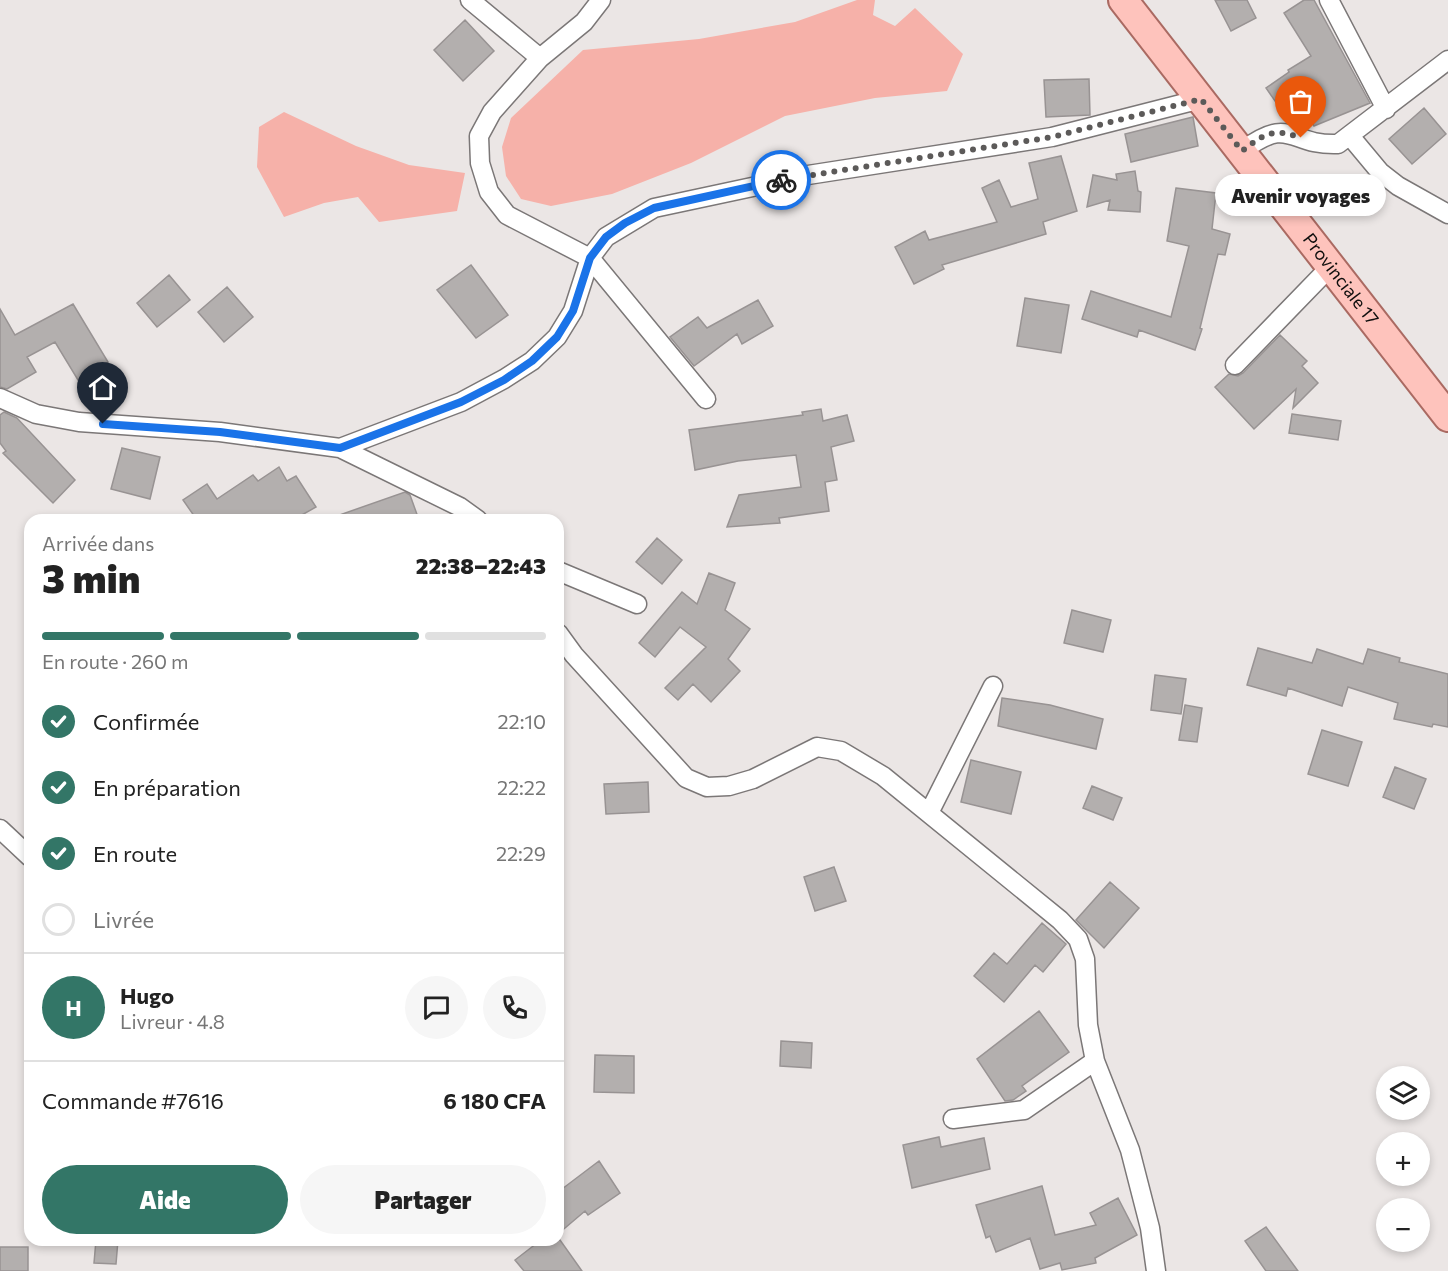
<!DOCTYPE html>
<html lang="fr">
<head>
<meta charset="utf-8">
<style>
	:root { --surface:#fff; --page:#f6f6f6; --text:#222; --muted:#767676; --line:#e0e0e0; --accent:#337667 }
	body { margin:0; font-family:Commissioner,sans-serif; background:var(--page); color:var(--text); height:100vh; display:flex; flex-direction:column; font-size:22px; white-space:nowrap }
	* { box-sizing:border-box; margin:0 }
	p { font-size:20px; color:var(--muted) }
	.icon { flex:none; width:33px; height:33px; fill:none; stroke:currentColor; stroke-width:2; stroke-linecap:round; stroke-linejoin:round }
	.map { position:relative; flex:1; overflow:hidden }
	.side { position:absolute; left:24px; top:514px; width:540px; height:732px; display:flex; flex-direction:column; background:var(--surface); border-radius:18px; box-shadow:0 3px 9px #0003 }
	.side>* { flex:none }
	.controls { position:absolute; left:1376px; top:1066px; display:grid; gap:12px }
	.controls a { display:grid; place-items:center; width:54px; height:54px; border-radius:50%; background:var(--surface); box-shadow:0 3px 9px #0003; font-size:30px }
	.pin { position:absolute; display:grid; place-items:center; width:51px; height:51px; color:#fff; margin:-62px -26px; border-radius:50% 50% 50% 0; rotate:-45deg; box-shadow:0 0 6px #0007 }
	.pin .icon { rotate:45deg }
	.courier { position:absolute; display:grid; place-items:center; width:60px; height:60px; margin:-30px; border:4px solid #1a73e8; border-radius:50%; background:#fff; color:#222; box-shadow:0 2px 8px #0007 }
	.bubble { position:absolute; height:42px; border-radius:21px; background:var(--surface); box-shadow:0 3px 9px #0003; font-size:20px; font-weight:800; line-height:42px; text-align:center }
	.summary em { font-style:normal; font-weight:800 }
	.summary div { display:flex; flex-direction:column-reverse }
	.summary { display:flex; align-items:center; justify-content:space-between; height:102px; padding:0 18px }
	h1 { font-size:39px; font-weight:800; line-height:45px }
	.bar { display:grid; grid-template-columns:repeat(4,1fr); gap:9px 6px; align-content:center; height:72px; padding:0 18px }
	.bar i { height:8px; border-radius:4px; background:var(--line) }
	.bar .on { background:var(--accent) }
	.bar p { grid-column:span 4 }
	.line { display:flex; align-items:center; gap:15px; padding:0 18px; border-top:2px solid var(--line) }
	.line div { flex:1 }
	.round { display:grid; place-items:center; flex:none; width:63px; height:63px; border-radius:32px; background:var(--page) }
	ol { padding:0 18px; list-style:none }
	li { display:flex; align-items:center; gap:18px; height:66px }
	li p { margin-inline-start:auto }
	li .icon { padding:6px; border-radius:50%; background:var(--accent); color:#fff; stroke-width:4 }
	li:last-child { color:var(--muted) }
	li i { width:33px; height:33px; border:3px solid var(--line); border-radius:50% }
	.button { display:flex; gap:12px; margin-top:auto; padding:12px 18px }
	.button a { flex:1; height:69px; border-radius:36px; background:var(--accent); color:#fff; font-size:24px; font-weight:800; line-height:69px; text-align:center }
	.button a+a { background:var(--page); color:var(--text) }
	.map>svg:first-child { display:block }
	.green { fill:#f6b1a9 }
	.building { fill:#b3afae; stroke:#989393; stroke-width:1.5 }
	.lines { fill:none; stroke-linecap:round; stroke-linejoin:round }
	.minor-casing { stroke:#7b7777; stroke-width:21 }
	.primary-casing { stroke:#aa6a62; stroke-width:32 }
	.minor { stroke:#fff; stroke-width:18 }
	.primary { stroke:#fec3bc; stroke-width:28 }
	.done { stroke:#5c5a59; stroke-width:6; stroke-dasharray:0 10.8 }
	.route { stroke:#1a73e8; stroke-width:8 }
	.labels { text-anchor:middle; stroke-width:6; stroke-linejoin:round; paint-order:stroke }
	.street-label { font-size:18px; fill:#0f0e0d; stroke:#fff }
</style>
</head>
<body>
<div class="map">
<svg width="1448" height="1271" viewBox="0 0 1448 1271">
	<rect width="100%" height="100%" fill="#ebe6e5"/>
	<path class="green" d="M 857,0 L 875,0 L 873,15 L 895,26 L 915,8 L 963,54 L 947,91 L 875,98 L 785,116 L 691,163 L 612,194 L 551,206 L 521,199 L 506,176 L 502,147 L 511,118 L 583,50 L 699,39 L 795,22 Z
		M 284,112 L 356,146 L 409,165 L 465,173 L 457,211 L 379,222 L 358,197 L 324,203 L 284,217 L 257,167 L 259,127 Z"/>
	<path class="building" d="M 1215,0 L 1247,0 L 1256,18 L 1231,31 Z
		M 1304,0 L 1314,0 L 1370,103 L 1314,126 L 1302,101 L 1284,114 L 1266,88 L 1289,72 L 1288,70 L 1311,56 L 1284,13 Z
		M 465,20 L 494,51 L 463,81 L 434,50 Z
		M 1089,79 L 1090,115 L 1046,117 L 1044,80 Z
		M 1424,108 L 1446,134 L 1412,164 L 1389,139 Z
		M 1193,117 L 1198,146 L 1131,162 L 1125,134 Z
		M 1061,156 L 1077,211 L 1043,222 L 1046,234 L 942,265 L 944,269 L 914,284 L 895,247 L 925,231 L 929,240 L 997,222 L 982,188 L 999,180 L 1011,207 L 1038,199 L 1029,163 Z
		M 1135,171 L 1138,191 L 1141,192 L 1140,212 L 1108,210 L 1110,200 L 1087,207 L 1093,175 L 1117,180 L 1116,174 Z
		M 1176,188 L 1216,193 L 1212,229 L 1230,234 L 1225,255 L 1218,254 L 1200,328 L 1202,329 L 1195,350 L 1139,330 L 1137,337 L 1082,319 L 1091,291 L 1171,317 L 1189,246 L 1167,241 Z
		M 471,265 L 508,315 L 476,338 L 437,290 Z
		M 169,275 L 190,300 L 157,327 L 137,303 Z
		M 227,287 L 253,317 L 224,342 L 198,312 Z
		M 1025,298 L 1069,305 L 1061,353 L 1017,346 Z
		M 758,300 L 773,326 L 742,344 L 737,334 L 694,366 L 670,337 L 698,317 L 707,328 Z
		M 73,304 L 108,362 L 78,380 L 55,342 L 27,357 L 36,372 L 7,389 L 0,387 L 0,309 L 15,335 Z
		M 1280,335 L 1307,361 L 1302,366 L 1318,383 L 1293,408 L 1296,389 L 1254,429 L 1215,387 L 1229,374 L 1238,376 L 1243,373 Z
		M 821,409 L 823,421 L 847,415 L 854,441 L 831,447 L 837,480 L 825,482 L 829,511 L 779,518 L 780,523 L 727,527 L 739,495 L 801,487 L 796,455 L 738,461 L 695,470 L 689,430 L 803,415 L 802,412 Z
		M 4,412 L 17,418 L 75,480 L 53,503 L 3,453 L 6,451 L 0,443 L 0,415 Z
		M 1292,414 L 1341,421 L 1338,440 L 1289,433 Z
		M 122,448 L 160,457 L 150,499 L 111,489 Z
		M 279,467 L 287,481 L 296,476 L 316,507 L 293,520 L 197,520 L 183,500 L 207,484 L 217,499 L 253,475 L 258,481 Z
		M 405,492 L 410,495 L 419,520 L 331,520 L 331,518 Z
		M 657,538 L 682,560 L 662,584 L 636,562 Z
		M 709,573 L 735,583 L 725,610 L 750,629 L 728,659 L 740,671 L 711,702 L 693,684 L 678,700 L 665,688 L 706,647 L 680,627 L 655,657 L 639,643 L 682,592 L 697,604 Z
		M 1072,610 L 1111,620 L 1103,652 L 1064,643 Z
		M 1258,648 L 1312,663 L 1317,649 L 1363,664 L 1368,649 L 1400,658 L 1399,662 L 1448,674 L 1448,727 L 1433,724 L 1432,727 L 1394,719 L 1398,703 L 1348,687 L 1342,706 L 1288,688 L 1286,696 L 1247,685 Z
		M 1155,675 L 1186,679 L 1181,714 L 1151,710 Z
		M 1002,698 L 1050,705 L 1103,719 L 1096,749 L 998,726 Z
		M 1185,705 L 1202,708 L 1197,742 L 1179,740 Z
		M 1322,730 L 1362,742 L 1348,786 L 1308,774 Z
		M 971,760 L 1021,772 L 1011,814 L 961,802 Z
		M 1395,767 L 1426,779 L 1414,809 L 1383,797 Z
		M 648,782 L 649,812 L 606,814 L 604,784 Z
		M 1092,786 L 1122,798 L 1113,820 L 1083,808 Z
		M 834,867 L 846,901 L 815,911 L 804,877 Z
		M 1110,882 L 1139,908 L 1104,948 L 1076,920 Z
		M 1042,923 L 1066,944 L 1043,972 L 1035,965 L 1004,1002 L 974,976 L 994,953 L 1007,964 Z
		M 1039,1011 L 1069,1052 L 1022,1086 L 1026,1091 L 1013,1100 L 1005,1101 L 977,1059 Z
		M 781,1041 L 812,1043 L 811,1068 L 780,1066 Z
		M 595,1055 L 634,1056 L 634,1093 L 594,1092 Z
		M 939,1137 L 941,1147 L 984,1138 L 990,1169 L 912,1188 L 903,1145 Z
		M 599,1161 L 620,1193 L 588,1215 L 585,1211 L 558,1234 L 558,1192 Z
		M 1042,1186 L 1055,1235 L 1096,1225 L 1090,1213 L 1118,1198 L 1137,1235 L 1095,1258 L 1096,1263 L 1062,1270 L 1060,1263 L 1040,1269 L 1030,1238 L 996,1252 L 990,1236 L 986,1238 L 976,1205 Z
		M 1266,1227 L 1298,1271 L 1266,1271 L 1245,1241 Z
		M 96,1240 L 118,1240 L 116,1264 L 94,1263 Z
		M 541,1240 L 560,1240 L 582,1271 L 524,1271 L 515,1260 Z
		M 0,1247 L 28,1247 L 28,1271 L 0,1271 Z"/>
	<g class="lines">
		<g class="minor-casing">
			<path id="minor" d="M 470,0 L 540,58
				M 601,0 L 584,22 L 540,58 L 492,112 L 479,136 L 480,163 L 489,192 L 507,215 L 590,258 L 706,399
				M 1329,0 L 1386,109
				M 1350,136 L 1380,172 L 1398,186 L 1448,214
				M 1242,151 C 1292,114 1288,146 1338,144 L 1448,60
				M 1235,365 L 1331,266
				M 0,398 L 36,414 L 79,422 L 220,432 L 340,448 L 461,402 L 504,379 L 532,361 L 557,337 L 573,311 L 590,258 L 606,237 L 654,208 L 808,175 L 1052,137 L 1201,99
				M 340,448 L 460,507 L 478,520
				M 558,571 L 637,604
				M 558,633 L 574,655 L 686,778 L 707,787 L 729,786 L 753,779 L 817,747 L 841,751 L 883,776 L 1060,920 L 1078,939 L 1085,959 L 1088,1025 L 1095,1061 L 1130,1150 L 1150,1228 L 1156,1271
				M 929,813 L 993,686
				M 0,829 L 30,857
				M 953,1119 L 1024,1110 L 1095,1061"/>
		</g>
		<g class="primary-casing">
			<g id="primary">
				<path id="s1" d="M 1123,0 L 1448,417"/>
			</g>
		</g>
		<use href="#minor" class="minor"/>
		<use href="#primary" class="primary"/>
	</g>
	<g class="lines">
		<path class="done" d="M 781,180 L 1052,137 L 1201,99 L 1242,151 C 1264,134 1273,127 1301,138"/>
		<path class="route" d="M 103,424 L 220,432 L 340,448 L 461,402 L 504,380 L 532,361 L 557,337 L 573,311 L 590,258 L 606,237 L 625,223 L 654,208 L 781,180"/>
	</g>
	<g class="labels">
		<g class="street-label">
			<text dy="6" stroke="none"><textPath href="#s1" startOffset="354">Provinciale 17</textPath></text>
		</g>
	</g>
</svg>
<div class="controls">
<a><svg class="icon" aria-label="layers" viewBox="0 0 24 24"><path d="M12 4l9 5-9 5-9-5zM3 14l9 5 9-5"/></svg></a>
<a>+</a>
<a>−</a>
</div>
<div class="pin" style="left:1301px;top:138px;background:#ea580c"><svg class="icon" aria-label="bag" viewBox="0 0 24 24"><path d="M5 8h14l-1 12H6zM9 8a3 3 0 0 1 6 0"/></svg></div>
<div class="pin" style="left:103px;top:424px;background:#1f2937"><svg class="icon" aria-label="home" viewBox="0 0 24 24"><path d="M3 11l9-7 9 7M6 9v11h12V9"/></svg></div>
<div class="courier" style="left:781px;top:180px"><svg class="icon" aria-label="bike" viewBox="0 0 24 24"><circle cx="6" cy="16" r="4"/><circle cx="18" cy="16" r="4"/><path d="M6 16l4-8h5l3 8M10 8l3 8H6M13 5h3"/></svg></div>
<div class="bubble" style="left:1215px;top:174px;width:171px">Avenir voyages</div>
<section class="side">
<div class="summary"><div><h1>3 min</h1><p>Arrivée dans</p></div><em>22:38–22:43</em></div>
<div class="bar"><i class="on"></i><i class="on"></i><i class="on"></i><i></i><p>En route · 260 m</p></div>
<ol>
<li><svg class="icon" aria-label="check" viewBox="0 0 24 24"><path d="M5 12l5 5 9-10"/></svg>Confirmée<p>22:10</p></li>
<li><svg class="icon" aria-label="check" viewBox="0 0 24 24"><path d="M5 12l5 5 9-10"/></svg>En préparation<p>22:22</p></li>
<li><svg class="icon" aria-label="check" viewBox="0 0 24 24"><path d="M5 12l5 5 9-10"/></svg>En route<p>22:29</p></li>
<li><i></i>Livrée</li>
</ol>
<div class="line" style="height:108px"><b class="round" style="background:var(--accent);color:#fff">H</b><div><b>Hugo</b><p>Livreur · 4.8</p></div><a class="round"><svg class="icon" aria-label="chat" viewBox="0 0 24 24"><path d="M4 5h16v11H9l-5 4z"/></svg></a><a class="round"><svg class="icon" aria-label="phone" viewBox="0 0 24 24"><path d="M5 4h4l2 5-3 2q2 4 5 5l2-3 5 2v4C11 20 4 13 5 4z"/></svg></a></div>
<div class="line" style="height:78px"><div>Commande #7616</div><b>6 180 CFA</b></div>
<div class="button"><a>Aide</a><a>Partager</a></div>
</section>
</div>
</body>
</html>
